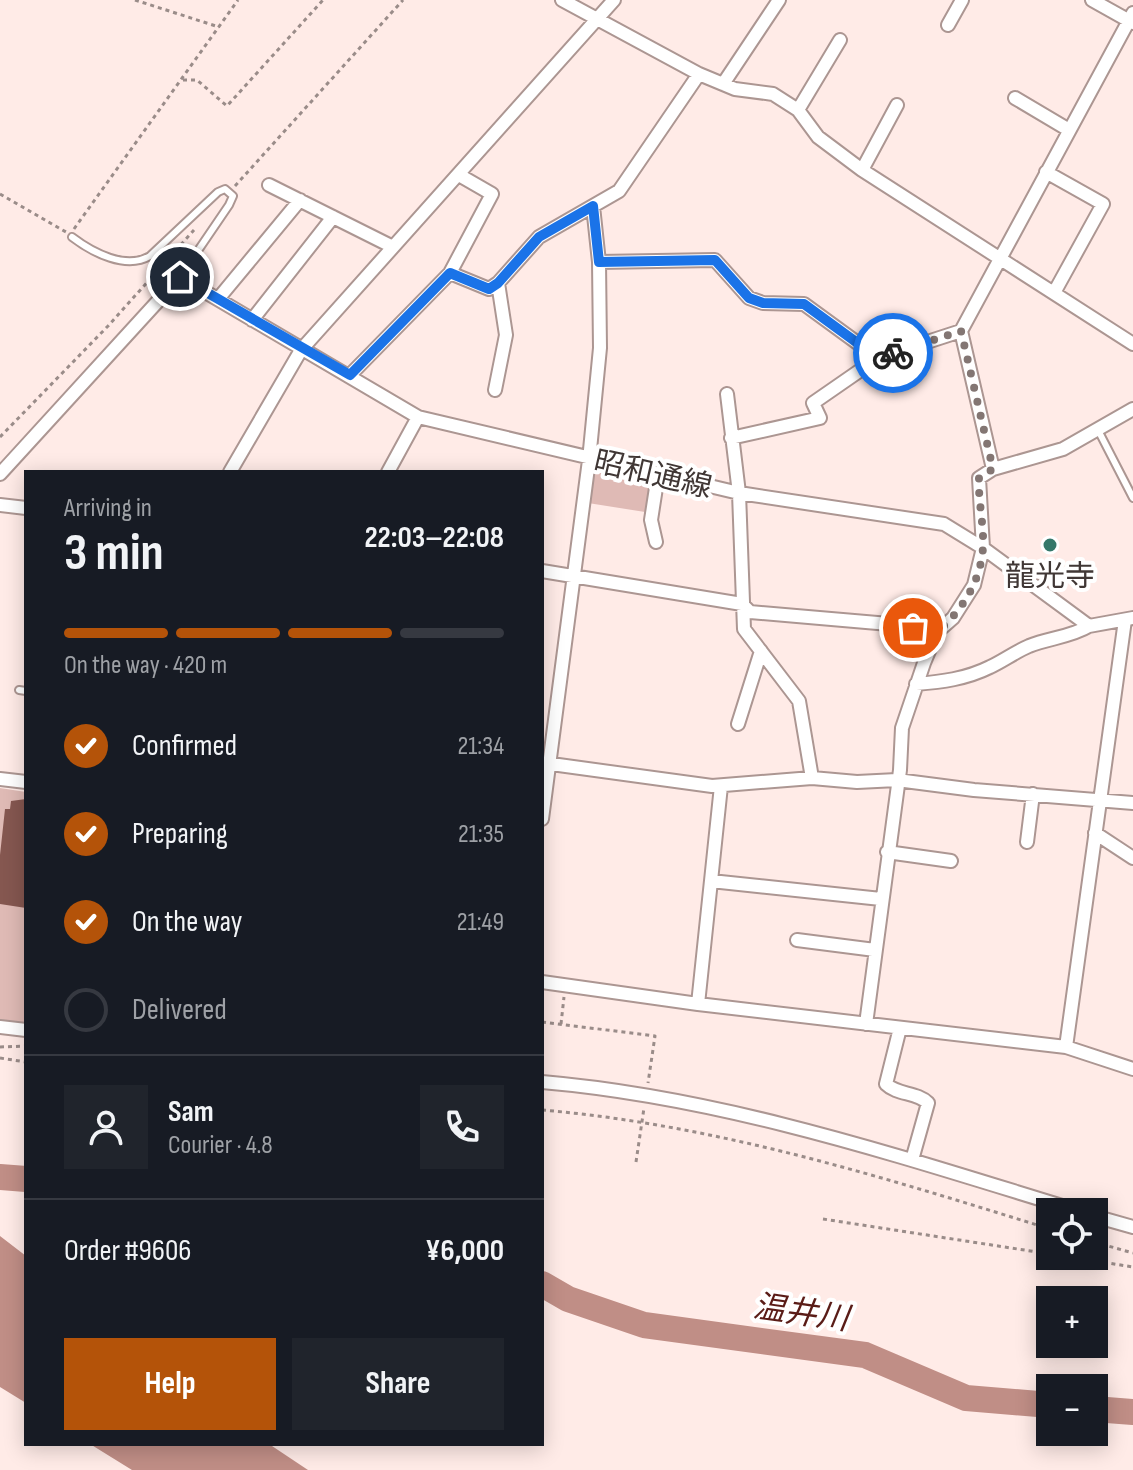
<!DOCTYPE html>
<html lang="en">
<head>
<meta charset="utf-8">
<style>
	:root { --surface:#171b24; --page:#20242c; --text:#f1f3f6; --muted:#9ea1a6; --line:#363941; --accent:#b45309 }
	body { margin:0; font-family:"Sofia Sans Condensed","Noto Sans JP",sans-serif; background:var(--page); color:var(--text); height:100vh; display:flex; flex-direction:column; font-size:30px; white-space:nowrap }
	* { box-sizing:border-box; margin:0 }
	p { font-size:26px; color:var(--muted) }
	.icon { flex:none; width:44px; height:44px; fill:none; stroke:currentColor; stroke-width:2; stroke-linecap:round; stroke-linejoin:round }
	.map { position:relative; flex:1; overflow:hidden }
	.details { position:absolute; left:24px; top:470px; width:520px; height:976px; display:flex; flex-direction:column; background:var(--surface); border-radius:0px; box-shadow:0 4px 20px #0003 }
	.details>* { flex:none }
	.tools { position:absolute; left:1036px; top:1198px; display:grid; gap:16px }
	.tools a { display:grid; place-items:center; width:72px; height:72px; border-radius:0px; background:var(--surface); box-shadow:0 4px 20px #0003; font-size:40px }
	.pin { position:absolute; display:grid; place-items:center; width:68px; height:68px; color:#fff; margin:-34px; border:4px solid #fff; border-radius:50%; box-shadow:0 2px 8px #0007 }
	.courier { position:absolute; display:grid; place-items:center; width:80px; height:80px; margin:-40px; border:6px solid #1a73e8; border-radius:50%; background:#fff; color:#222; box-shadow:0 2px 10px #0007 }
	.head em { font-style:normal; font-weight:700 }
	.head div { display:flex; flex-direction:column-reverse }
	.head { display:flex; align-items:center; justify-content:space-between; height:136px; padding:0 40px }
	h1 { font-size:52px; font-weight:700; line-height:60px }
	.bar { display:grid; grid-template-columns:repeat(4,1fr); gap:12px 8px; align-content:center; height:96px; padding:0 40px }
	.bar i { height:10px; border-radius:6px; background:var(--line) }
	.bar .active { background:var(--accent) }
	.bar p { grid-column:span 4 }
	.line { display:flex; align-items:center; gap:20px; padding:0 40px; border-top:2px solid var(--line) }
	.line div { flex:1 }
	.round { display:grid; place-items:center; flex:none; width:84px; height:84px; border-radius:0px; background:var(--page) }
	ol { padding:0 40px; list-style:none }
	li { display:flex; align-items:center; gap:24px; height:88px }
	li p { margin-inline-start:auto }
	li .icon { padding:8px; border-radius:50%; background:var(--accent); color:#fff; stroke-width:4 }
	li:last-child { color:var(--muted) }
	li i { width:44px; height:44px; border:4px solid var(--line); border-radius:50% }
	.cta { display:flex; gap:16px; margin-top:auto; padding:16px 40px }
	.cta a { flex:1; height:92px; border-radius:0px; background:var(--accent); color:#fff; font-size:32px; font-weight:700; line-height:92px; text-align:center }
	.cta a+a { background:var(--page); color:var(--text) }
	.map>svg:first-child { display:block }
	.green { fill:#dfbab5 }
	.water { fill:#c08e86 }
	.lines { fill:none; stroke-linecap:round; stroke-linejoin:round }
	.river { stroke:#c08e86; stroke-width:26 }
	.building { fill:#855750 }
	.lane-casing { stroke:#ac9692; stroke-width:10 }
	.street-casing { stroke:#ac9692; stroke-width:16 }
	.path { stroke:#9a8c89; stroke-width:3; stroke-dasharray:4 4; stroke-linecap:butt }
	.lane { stroke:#fff; stroke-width:6 }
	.street { stroke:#fff; stroke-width:12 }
	.done { stroke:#837673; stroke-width:8; stroke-dasharray:0 14.4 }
	.route { stroke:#1a73e8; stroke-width:10 }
	.poi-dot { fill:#34786a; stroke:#fff; stroke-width:3 }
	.labels { text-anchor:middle; stroke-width:8; stroke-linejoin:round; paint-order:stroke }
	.street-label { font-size:30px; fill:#403735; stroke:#fff }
	.poi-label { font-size:30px; fill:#403735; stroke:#fff }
	.water-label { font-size:32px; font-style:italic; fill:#5a1c17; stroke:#fff }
</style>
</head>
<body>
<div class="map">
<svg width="1133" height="1470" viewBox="0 0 1133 1470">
	<rect width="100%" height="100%" fill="#ffebe7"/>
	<path class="green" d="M 595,467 L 651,481 L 645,512 L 588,503 L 591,470 Z
		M 0,788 L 26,792 L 26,1024 L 0,1020 Z"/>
	<path class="water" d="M 0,1236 L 26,1256 L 26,1403 L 0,1387 Z
		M 90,1444 L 269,1444 L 308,1470 L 132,1470 Z"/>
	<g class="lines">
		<path class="river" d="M 0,1177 L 26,1179
			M 542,1284 L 568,1299 L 644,1325 L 865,1355 L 966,1398 L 1050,1405
			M 1094,1409 L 1133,1412"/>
	</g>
	<path class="building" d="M 26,799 L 26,908 L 0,904 L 0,855 L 5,809 L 10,809 L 11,801 Z"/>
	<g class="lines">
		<g class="lane-casing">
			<path id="lane" d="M 72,237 C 93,253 126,270 150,256 L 218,192 L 225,189 L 233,196 L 229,205 L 180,277
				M 1098,430 L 1133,498
				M 19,690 L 26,691"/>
		</g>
		<g class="street-casing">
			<path id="street" d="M 562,0 L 699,74 L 735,89 L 773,94 L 798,110 L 818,137 L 862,170 L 1133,344
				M 1092,0 L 1133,23
				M 948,25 L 962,0
				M 723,84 L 779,0
				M 1015,98 L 1069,130
				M 798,110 L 840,40
				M 862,170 L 897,105
				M 1046,172 L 1103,204 L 1055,291
				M 269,185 L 393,247
				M 599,262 L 715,260 L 749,298 L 763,303 L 804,304 L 878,358
				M 450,273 L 489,289 L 498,283 L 539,237 L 619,191 L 699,74
				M 218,299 L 300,200
				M 252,320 L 333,217
				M 350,375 L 450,273 L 492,194 L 459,175
				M 495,390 L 506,335 L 498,283
				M 727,394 L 739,493 L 744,629 L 799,701 L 812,778
				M 731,438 L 820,418 L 813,403 L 878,358 L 961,331
				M 993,469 L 1063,449 L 1133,409
				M 230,472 L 301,350 L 614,0
				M 388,472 L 418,417
				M 0,474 L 180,277 L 418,417 L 739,493 L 944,524 L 983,548 L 1089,626 L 1133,618
				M 0,505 L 26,508
				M 656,542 L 651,520 L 658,475
				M 542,571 L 742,604 L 750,612 L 889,624 L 937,632
				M 916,684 C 941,682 966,679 990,667 C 1003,661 1015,652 1029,646 C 1049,638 1071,637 1089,626
				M 738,724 L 761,651
				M 544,763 L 712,786 L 812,778 L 857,782 L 897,780 L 974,790 L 1133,803
				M 0,779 L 26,782
				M 542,819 L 589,460 L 600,348 L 599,262 L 593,206
				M 1095,833 L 1133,858
				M 1027,842 L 1033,794
				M 887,852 L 951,861
				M 711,881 L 881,899
				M 797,940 L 875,950
				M 542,982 L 698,1004 L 1066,1047 L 1133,1069
				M 698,1004 L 721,786
				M 866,1024 L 900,770 L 902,728 L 924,663 L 937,632 L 953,618 L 974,585 L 983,548 L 979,478 L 993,469 L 961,331 L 1133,13
				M 0,1027 L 26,1030
				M 900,1028 L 886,1084 C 897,1095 917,1092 928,1103 L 912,1160
				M 1066,1047 L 1125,620
				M 542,1082 C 728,1098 904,1158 1082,1212
				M 1094,1216 L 1133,1227"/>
		</g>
		<path class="path" d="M 135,0 L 219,27
			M 183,80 L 197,80 L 227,106 L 323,0
			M 235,186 L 403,0
			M 0,194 L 66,232
			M 74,229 L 238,0
			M 0,437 L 108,326 L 194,230
			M 542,1022 L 655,1036 L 648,1083
			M 561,1024 L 564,997
			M 0,1047 L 26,1046
			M 0,1058 L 26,1062
			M 542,1110 C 717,1125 883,1177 1050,1229
			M 636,1162 L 644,1108
			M 823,1219 L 1050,1254
			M 1094,1242 L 1133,1253
			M 1064,1256 L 1133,1267"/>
		<use href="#lane" class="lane"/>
		<use href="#street" class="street"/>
	</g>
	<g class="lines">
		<path class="done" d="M 893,353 L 961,331 L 993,469 L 979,478 C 978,501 984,524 983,547 C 981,581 962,611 937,632 L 913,628"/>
		<path class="route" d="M 180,277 L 350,375 L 450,273 L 489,289 L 498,283 L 539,237 L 593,206 L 599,262 L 715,260 L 749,298 L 763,303 L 804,304 L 878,358 L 893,353"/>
	</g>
	<circle class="poi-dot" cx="1050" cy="545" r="8"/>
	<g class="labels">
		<g class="street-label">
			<text transform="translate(653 474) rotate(13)" y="10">昭和通線</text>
		</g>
		<g class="poi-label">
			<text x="1050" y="586">龍光寺</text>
		</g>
		<g class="water-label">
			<text transform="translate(801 1312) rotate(8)" y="11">温井川</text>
		</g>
	</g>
</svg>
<div class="tools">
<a><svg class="icon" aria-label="locate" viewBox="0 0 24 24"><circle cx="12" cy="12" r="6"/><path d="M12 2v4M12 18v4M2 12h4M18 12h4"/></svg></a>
<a>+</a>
<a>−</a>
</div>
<div class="pin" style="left:913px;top:628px;background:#ea580c"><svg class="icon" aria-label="bag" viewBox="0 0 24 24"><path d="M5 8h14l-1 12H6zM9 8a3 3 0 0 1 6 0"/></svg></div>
<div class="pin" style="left:180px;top:277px;background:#1f2937"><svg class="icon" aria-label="home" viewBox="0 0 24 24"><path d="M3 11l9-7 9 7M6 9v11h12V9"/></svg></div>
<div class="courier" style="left:893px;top:353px"><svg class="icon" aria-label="bike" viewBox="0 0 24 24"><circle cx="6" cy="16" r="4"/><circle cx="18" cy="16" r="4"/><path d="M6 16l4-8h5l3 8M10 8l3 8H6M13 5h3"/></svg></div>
<section class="details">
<div class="head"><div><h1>3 min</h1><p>Arriving in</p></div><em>22:03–22:08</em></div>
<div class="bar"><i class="active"></i><i class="active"></i><i class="active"></i><i></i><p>On the way · 420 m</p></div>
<ol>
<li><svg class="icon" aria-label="check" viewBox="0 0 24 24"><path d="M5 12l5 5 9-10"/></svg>Confirmed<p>21:34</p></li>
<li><svg class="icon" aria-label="check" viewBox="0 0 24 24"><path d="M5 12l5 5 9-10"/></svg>Preparing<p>21:35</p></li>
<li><svg class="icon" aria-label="check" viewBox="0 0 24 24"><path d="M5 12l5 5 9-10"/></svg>On the way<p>21:49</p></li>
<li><i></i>Delivered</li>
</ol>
<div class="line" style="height:144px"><a class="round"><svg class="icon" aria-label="person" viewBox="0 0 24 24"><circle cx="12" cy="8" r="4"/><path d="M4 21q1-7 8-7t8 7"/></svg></a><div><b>Sam</b><p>Courier · 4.8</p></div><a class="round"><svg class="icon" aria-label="phone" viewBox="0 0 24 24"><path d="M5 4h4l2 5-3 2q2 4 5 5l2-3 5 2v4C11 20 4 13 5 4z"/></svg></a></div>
<div class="line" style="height:104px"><div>Order #9606</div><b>¥6,000</b></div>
<div class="cta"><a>Help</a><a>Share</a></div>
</section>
</div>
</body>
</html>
